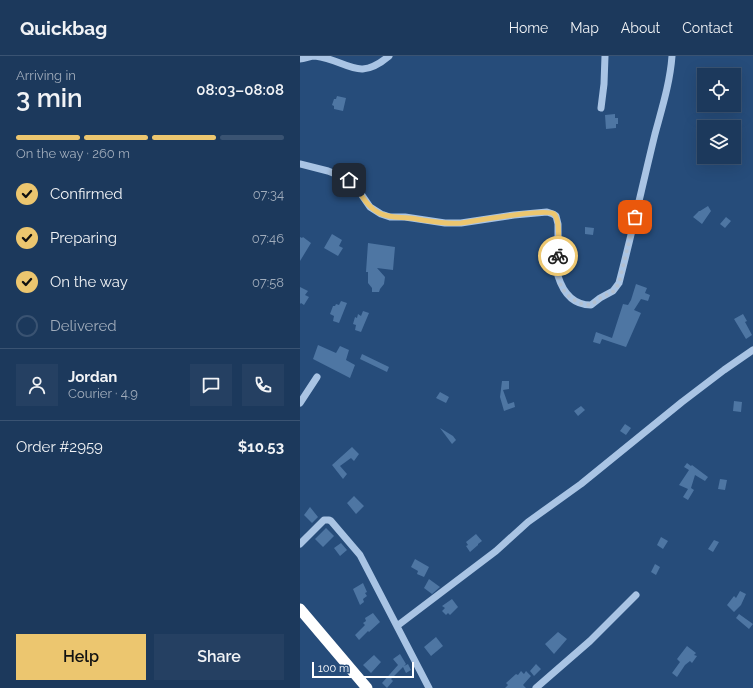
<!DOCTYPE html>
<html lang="en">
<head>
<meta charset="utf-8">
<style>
	:root { --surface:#1c395c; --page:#254062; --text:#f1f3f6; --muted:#a0acbb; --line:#3a5372; --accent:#ecc66f }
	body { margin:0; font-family:Raleway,sans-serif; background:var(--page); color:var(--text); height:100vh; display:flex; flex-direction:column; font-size:15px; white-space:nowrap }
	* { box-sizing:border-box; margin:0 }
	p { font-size:13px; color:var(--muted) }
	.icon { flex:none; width:22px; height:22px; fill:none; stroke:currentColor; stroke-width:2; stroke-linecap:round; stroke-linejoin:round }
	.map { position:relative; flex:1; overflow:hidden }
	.sheet { display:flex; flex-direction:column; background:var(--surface); width:300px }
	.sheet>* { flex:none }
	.buttons { position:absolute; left:397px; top:12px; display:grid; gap:8px }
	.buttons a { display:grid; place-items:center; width:44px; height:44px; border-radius:0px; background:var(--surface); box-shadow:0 4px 16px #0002,0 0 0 1px var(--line); font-size:20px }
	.scale { position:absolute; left:12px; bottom:10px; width:102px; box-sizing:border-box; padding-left:4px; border:2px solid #fff; border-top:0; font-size:11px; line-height:14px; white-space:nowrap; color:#fff; -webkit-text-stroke:3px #264c7a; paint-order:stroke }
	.pin { position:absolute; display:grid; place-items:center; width:34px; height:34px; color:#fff; margin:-17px; border-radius:8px; box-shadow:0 2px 6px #0006 }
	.courier { position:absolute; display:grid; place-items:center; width:40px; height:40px; margin:-20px; border:3px solid #ecc66f; border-radius:50%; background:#fff; color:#222; box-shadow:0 1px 5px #0007 }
	.head em { font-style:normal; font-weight:600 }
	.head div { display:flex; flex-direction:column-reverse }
	.head { display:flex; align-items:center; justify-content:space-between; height:68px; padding:0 16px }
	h1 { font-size:26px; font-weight:600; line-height:30px }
	.bar { display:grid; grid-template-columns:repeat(4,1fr); gap:6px 4px; align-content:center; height:48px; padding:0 16px }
	.bar i { height:5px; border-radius:3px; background:var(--line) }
	.bar .selected { background:var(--accent) }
	.bar p { grid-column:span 4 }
	.line { display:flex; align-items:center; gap:10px; padding:0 16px; border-top:1px solid var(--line) }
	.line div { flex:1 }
	.round { display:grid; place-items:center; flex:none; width:42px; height:42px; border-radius:0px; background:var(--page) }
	ol { padding:0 16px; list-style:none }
	li { display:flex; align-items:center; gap:12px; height:44px }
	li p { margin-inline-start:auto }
	li .icon { padding:4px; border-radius:50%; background:var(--accent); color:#111; stroke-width:4 }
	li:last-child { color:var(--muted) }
	li i { width:22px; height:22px; border:2px solid var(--line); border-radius:50% }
	.primary-button { display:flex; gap:8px; margin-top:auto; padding:8px 16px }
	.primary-button a { flex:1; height:46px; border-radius:0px; background:var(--accent); color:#111; font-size:16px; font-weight:600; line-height:46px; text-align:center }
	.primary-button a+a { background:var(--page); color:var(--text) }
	header { display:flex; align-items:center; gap:24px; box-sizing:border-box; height:56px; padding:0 20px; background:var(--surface); border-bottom:1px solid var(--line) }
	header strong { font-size:19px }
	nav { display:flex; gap:22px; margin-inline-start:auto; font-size:14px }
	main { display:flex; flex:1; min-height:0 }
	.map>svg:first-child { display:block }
	.building { fill:#4e76a3 }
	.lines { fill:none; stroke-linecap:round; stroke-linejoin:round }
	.minor { stroke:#a9c4e4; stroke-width:7 }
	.highway { stroke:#fff; stroke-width:11 }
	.done { stroke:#b3c0d0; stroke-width:4; stroke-dasharray:0 7.2 }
	.route { stroke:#ecc66f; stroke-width:5 }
</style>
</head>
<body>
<header>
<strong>Quickbag</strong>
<nav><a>Home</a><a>Map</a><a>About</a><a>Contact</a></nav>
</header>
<main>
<section class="sheet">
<div class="head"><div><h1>3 min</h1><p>Arriving in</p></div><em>08:03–08:08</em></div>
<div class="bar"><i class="selected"></i><i class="selected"></i><i class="selected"></i><i></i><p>On the way · 260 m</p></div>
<ol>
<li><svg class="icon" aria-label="check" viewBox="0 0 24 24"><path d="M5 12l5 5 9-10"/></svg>Confirmed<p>07:34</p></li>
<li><svg class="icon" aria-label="check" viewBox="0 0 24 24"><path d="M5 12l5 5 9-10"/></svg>Preparing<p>07:46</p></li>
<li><svg class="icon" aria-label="check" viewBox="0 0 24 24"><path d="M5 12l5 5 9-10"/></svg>On the way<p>07:58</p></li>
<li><i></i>Delivered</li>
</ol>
<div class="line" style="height:72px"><a class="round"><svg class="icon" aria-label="person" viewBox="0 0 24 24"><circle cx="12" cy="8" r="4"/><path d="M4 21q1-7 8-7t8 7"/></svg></a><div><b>Jordan</b><p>Courier · 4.9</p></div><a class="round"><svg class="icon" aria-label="chat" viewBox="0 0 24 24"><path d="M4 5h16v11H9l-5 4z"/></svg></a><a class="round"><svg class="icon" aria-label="phone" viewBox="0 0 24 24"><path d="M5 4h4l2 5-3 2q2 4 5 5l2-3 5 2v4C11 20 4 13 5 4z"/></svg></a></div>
<div class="line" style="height:52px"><div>Order #2959</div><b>$10.53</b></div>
<div class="primary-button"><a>Help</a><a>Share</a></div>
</section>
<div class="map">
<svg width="453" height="632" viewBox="0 0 453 632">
	<rect width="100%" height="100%" fill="#264c7a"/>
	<path class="building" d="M 37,40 L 46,42 L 43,55 L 34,53 L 34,50 L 32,49 L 34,43 L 36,43 Z
		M 315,58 L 315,62 L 318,62 L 318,68 L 316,68 L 316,72 L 306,73 L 305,59 Z
		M 408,150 L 411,155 L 402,168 L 393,161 L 399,155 L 400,155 Z
		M 426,161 L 431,165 L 425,172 L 420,168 Z
		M 323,162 L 330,163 L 327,173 L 321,171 Z
		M 285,171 L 294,172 L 293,179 L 285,178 Z
		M 32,178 L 42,184 L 39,190 L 43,192 L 38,200 L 24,192 Z
		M 0,181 L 2,182 L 3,181 L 11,187 L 0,205 Z
		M 68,187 L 95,191 L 93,214 L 77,212 L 85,221 L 84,228 L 80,233 L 79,236 L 72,236 L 72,232 L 68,227 L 68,216 L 66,216 Z
		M 336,228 L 347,232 L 345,237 L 350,239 L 348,245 L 341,243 L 334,254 L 341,257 L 326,291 L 302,283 L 300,288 L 293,286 L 296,276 L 312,282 L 323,248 L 328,249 L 331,244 Z
		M 0,231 L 8,235 L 5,239 L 9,241 L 4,249 L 1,247 L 0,248 Z
		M 41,245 L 47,247 L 39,267 L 33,265 L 34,260 L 30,258 L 33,250 L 35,250 L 36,248 L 39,249 Z
		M 63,255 L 69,257 L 61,276 L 55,274 L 56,269 L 53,268 L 55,261 L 57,262 L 58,258 L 61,260 Z
		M 443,258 L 447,265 L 445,266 L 452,279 L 446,283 L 434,263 Z
		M 18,289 L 36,297 L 40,290 L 49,294 L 46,304 L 55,309 L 50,322 L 13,303 Z
		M 62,298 L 89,311 L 87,316 L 60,303 Z
		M 202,325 L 209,325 L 209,333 L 203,334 L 208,348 L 214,346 L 215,351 L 204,355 L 200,341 Z
		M 140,336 L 149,341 L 146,347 L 136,342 Z
		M 434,345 L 442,346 L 441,356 L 433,355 Z
		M 281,350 L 285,354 L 278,360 L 274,355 Z
		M 325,368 L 331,372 L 326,379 L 320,375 Z
		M 140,372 L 153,380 L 156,384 L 152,388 Z
		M 52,391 L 59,398 L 54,405 L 51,402 L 40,410 L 47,418 L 43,423 L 32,409 Z
		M 387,407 L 391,410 L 392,409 L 408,421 L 405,425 L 395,419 L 391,432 L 394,434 L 388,444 L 383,441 L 388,433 L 379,429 L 389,414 L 384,411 Z
		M 420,423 L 427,424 L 425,434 L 418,433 Z
		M 54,440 L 64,450 L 56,458 L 47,447 Z
		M 10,451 L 18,461 L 12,467 L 4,459 Z
		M 26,472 L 34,480 L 23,491 L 15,483 Z
		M 176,478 L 182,485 L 178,488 L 178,489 L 170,496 L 166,490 L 168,489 L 166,486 Z
		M 361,481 L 368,485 L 363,493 L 357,489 Z
		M 414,484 L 419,486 L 413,496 L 408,493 Z
		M 41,487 L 47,494 L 40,500 L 34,492 Z
		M 115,503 L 129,511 L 124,521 L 117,518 L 118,515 L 111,511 Z
		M 355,508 L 360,511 L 356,519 L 351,516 Z
		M 129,523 L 140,531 L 132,538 L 124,532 Z
		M 63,527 L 67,536 L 65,537 L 67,540 L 63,543 L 64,546 L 60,549 L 53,533 Z
		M 440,535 L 446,538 L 441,549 L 434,556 L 427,549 L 434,540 L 436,542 Z
		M 152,543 L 158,551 L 150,559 L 148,557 L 146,559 L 142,555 L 145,552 L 142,550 Z
		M 73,557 L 80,566 L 69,576 L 68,575 L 59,584 L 55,579 L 65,569 L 63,567 L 66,565 L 65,562 Z
		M 439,558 L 453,568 L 449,573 L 436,562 Z
		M 258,576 L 267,583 L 254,598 L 245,588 Z
		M 136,581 L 143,590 L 131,600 L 124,591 Z
		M 387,590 L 396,597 L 394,599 L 397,600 L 392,607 L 390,605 L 385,609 L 377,621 L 372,617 L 380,606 L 377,603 Z
		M 100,598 L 106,608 L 104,610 L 108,608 L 111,614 L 106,617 L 103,611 L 91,623 L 93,625 L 87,632 L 82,627 L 98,609 L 93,603 Z
		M 74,599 L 81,606 L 71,617 L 63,609 Z
		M 236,608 L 241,613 L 234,620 L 230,615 Z
		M 221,615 L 224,618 L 226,615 L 231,620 L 223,629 L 226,632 L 205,632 L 208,629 L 206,627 L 216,618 L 218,619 Z"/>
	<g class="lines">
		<path class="minor" d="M 0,3 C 5,3 10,0 15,0 C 48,4 57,27 89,0
			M 301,52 L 304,28 L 305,0
			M 0,108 L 28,115 L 43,121 L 57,132 L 70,151 L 81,158 L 90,161 L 105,161 L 145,167 L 161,167 L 214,159 L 247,156 L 253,158 L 256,160 L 258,168 L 258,220 C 263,236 273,249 291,249 L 300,242 L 313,235 L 319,227 C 332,177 343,127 355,78 C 362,52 370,27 372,0
			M 0,347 L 17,321
			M 0,488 L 24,464 L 29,464 L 31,465 L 60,499 L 129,632
			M 97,570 L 196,495 L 228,466 L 281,428 L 382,346 L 424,314 L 453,294
			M 236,632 L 290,585 L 336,539"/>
		<path class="highway" d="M 0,553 L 67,632"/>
	</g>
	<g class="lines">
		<path class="done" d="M 258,200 C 258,206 257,213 258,219 C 260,236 275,249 291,249 L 300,242 L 314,235 L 319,227 L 335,161"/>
		<path class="route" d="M 49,124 C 60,134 65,150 79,157 C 89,162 99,161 109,162 C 126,164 144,169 161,167 C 175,165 246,152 254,158 C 261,164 258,191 258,200"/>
	</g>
</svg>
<div class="buttons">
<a><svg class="icon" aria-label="locate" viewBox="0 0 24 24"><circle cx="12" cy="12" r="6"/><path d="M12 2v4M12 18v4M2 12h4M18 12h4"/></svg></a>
<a><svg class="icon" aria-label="layers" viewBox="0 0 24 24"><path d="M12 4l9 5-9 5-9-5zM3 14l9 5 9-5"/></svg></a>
</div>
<div class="scale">100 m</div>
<div class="pin" style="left:335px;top:161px;background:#ea580c"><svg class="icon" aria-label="bag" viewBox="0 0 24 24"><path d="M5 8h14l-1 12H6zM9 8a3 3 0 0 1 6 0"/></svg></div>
<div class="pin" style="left:49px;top:124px;background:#1f2937"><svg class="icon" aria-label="home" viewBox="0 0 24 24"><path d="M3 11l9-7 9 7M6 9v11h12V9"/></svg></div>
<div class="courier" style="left:258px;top:200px"><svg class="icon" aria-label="bike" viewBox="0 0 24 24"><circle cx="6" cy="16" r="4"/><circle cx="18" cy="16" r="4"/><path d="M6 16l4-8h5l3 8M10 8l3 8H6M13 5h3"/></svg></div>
</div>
</main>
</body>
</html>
